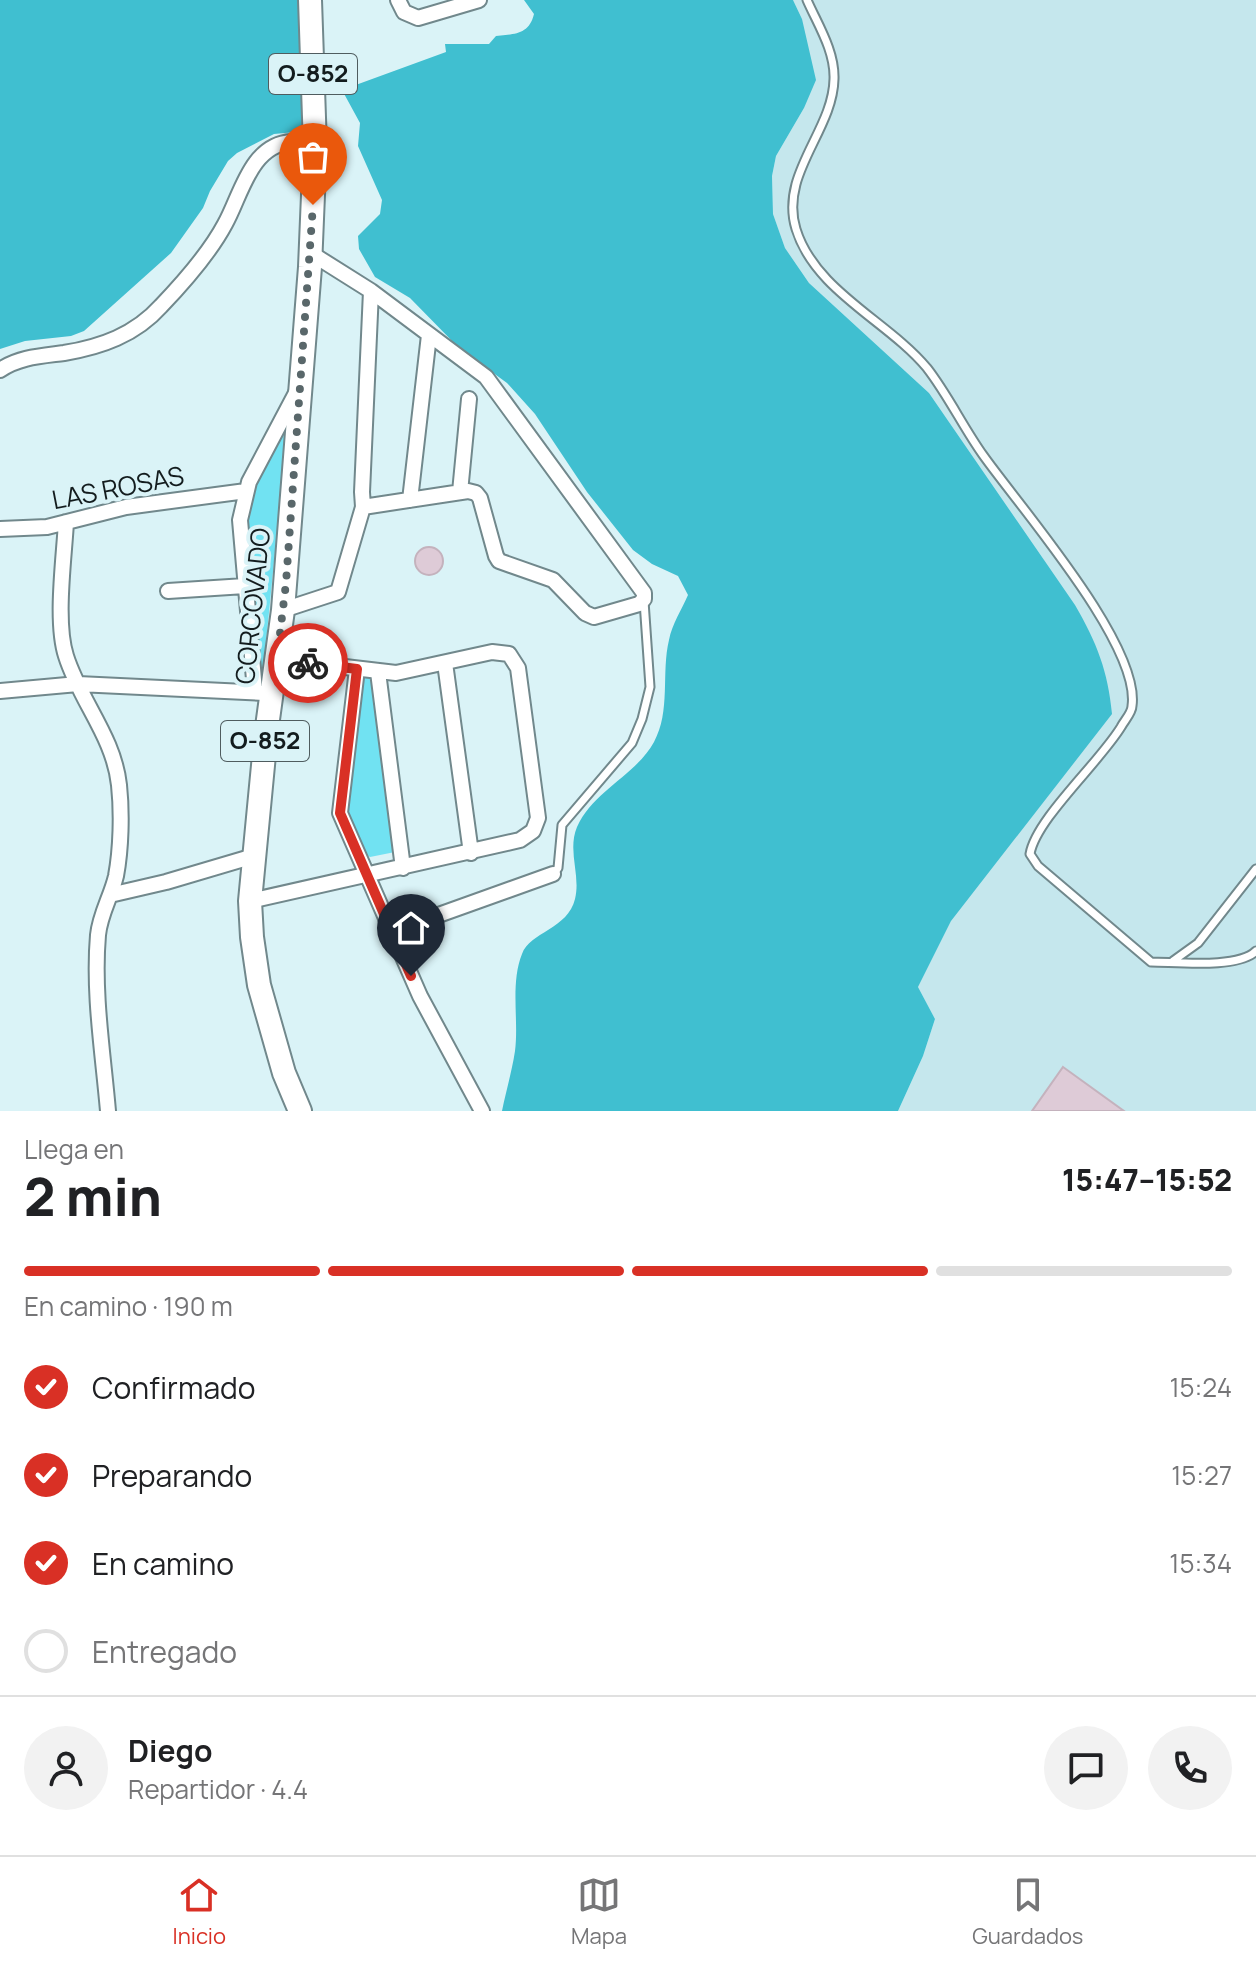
<!DOCTYPE html>
<html lang="es">
<head>
<meta charset="utf-8">
<style>
	:root { --surface:#fff; --page:#f2f2f2; --text:#202124; --muted:#757577; --line:#e0e0e0; --accent:#d93025 }
	body { margin:0; font-family:Manrope,sans-serif; background:var(--page); color:var(--text); height:100vh; display:flex; flex-direction:column; font-size:30px; white-space:nowrap }
	* { box-sizing:border-box; margin:0 }
	p { font-size:26px; color:var(--muted) }
	.icon { flex:none; width:44px; height:44px; fill:none; stroke:currentColor; stroke-width:2; stroke-linecap:round; stroke-linejoin:round }
	.map { position:relative; height:1111px; overflow:hidden }
	.panel { display:flex; flex-direction:column; background:var(--surface); flex:1 }
	.panel>* { flex:none }
	.pin { position:absolute; display:grid; place-items:center; width:68px; height:68px; color:#fff; margin:-82px -34px; border-radius:50% 50% 50% 0; rotate:-45deg; box-shadow:0 0 8px #0007 }
	.pin .icon { rotate:45deg }
	.courier { position:absolute; display:grid; place-items:center; width:80px; height:80px; margin:-40px; border:6px solid #d93025; border-radius:50%; background:#fff; color:#222; box-shadow:0 2px 10px #0007 }
	.headline em { font-style:normal; font-weight:800 }
	.headline div { display:flex; flex-direction:column-reverse }
	.headline { display:flex; align-items:center; justify-content:space-between; height:136px; padding:0 24px }
	h1 { font-size:52px; font-weight:800; line-height:60px }
	.bar { display:grid; grid-template-columns:repeat(4,1fr); gap:12px 8px; align-content:center; height:96px; padding:0 24px }
	.bar i { height:10px; border-radius:6px; background:var(--line) }
	.bar .current { background:var(--accent) }
	.bar p { grid-column:span 4 }
	.line { display:flex; align-items:center; gap:20px; padding:0 24px; border-top:2px solid var(--line) }
	.line div { flex:1 }
	.round { display:grid; place-items:center; flex:none; width:84px; height:84px; border-radius:42px; background:var(--page) }
	ol { padding:0 24px; list-style:none }
	li { display:flex; align-items:center; gap:24px; height:88px }
	li p { margin-inline-start:auto }
	li .icon { padding:8px; border-radius:50%; background:var(--accent); color:#fff; stroke-width:4 }
	li:last-child { color:var(--muted) }
	li i { width:44px; height:44px; border:4px solid var(--line); border-radius:50% }
	.tab-bar { display:flex; justify-content:space-around; align-items:center; height:112px; border-top:2px solid var(--line); background:var(--surface); font-size:22px; color:var(--muted) }
	.tab-bar a { display:grid; justify-items:center; gap:4px }
	.tab-bar .current { color:var(--accent) }
	.map>svg:first-child { display:block }
	.built { fill:#c5e7ed }
	.green { fill:#71e2f2 }
	.forest { fill:#40bfd0 }
	.building { fill:#decbd7; stroke:#c4b2bd; stroke-width:2 }
	.lines { fill:none; stroke-linecap:round; stroke-linejoin:round }
	.service-casing { stroke:#71888c; stroke-width:11 }
	.minor-casing { stroke:#71888c; stroke-width:18 }
	.primary-casing { stroke:#71888c; stroke-width:26 }
	.service { stroke:#fff; stroke-width:7 }
	.minor { stroke:#fff; stroke-width:14 }
	.primary { stroke:#fff; stroke-width:22 }
	.done { stroke:#59676a; stroke-width:8; stroke-dasharray:0 14.4 }
	.route { stroke:#d93025; stroke-width:10 }
	.labels { text-anchor:middle; stroke-width:8; stroke-linejoin:round; paint-order:stroke }
	.shield { fill:#daf3f7; stroke:#4f5c5f; stroke-width:2 }
	.shield-label { font-size:24px; font-weight:bold; fill:#131c1e }
	.street-label { font-size:26px; fill:#131c1e; stroke:#daf3f7 }
</style>
</head>
<body>
<div class="map">
<svg width="1256" height="1111" viewBox="0 0 1256 1111">
	<rect width="100%" height="100%" fill="#daf3f7"/>
	<path class="built" d="M 793,0 L 1256,0 L 1256,1111 L 898,1111 L 923,1056 L 935,1019 L 918,987 L 951,921 L 1044,560 L 929,393 L 809,283 L 785,248 L 773,214 L 772,176 L 776,156 L 804,108 L 802,19 Z"/>
	<path class="green" d="M 288,420 L 263,673 L 260,670 L 245,544 L 249,492 Z
		M 361,675 L 369,676 L 373,680 L 395,852 L 370,857 L 363,852 L 343,807 Z"/>
	<path class="forest" d="M 0,0 L 305,0 L 306,131 L 274,134 L 237,153 L 228,161 L 210,191 L 203,208 L 171,253 L 84,331 L 71,336 L 25,341 L 0,349 Z
		M 524,0 L 793,0 L 802,19 L 816,80 L 804,108 L 776,156 L 772,176 L 773,214 L 785,248 L 809,283 L 929,393 L 1075,605 C 1097,643 1108,671 1112,714 L 951,921 L 918,987 L 935,1019 L 923,1056 L 898,1111 L 502,1111 C 506,1091 512,1071 515,1051 C 519,1020 510,984 522,954 C 530,932 568,929 575,899 C 581,875 567,851 577,827 C 593,791 636,775 654,742 C 671,711 661,673 669,640 C 672,624 682,609 688,595 L 678,576 L 652,564 L 633,550 L 587,492 L 535,414 L 507,383 L 459,348 L 410,298 L 375,277 L 359,249 L 358,236 L 380,214 L 382,200 L 358,146 L 360,123 L 342,90 L 446,52 L 445,44 L 489,44 L 496,36 C 514,34 529,35 534,14 Z"/>
	<path class="building" d="M415 561a14 14 0 1 1 28 0a14 14 0 1 1-28 0Z
		M 1063,1067 L 1124,1111 L 1032,1111 Z"/>
	<g class="lines">
		<g class="service-casing">
			<path id="service" d="M 807,0 C 818,25 835,51 834,79 C 833,131 779,174 796,229 C 815,291 888,321 927,368 C 948,395 963,427 983,455 C 1019,506 1141,645 1132,706 C 1132,713 1124,721 1121,727 C 1099,763 1036,819 1030,854 L 1038,866 L 1151,962 C 1176,962 1238,969 1256,951
				M 554,873 L 558,868 L 562,825 L 632,743 L 642,719 L 650,687 L 644,601
				M 1173,961 L 1198,943 L 1256,869"/>
		</g>
		<g class="minor-casing">
			<path id="minor" d="M 398,0 L 404,12 L 418,18 L 479,0
				M 309,252 L 371,291 L 486,377 L 644,593 L 644,599 L 639,604 L 594,617 L 585,613 L 553,580 L 499,561 L 496,556 L 480,498 L 476,493 L 468,491 L 363,507
				M 0,370 C 19,357 41,356 64,353 C 101,347 135,335 161,306 C 184,282 209,254 225,224 C 241,196 250,145 291,142 C 298,142 308,146 315,147
				M 460,492 L 469,399
				M 410,500 L 429,335
				M 66,522 C 64,559 55,622 66,656 C 80,701 114,737 119,785 C 122,813 121,849 116,876 C 111,897 100,914 98,935 C 93,993 103,1053 108,1111
				M 0,529 L 47,527 L 126,507 L 246,491
				M 168,591 L 245,586
				M 283,610 L 338,592 L 363,507 L 362,492 L 371,291
				M 445,663 L 471,853
				M 357,669 L 340,813 L 420,996 L 482,1111
				M 378,672 L 403,868
				M 0,691 L 78,684 L 264,693
				M 255,691 L 240,520 L 249,482 L 296,393
				M 110,895 L 166,882 L 254,856
				M 250,901 L 520,840 L 533,831 L 538,818 L 518,668 L 509,654 L 492,652 L 396,673 L 277,659
				M 391,932 L 553,874"/>
		</g>
		<g class="primary-casing">
			<path id="primary" d="M 300,1111 L 284,1073 L 259,985 L 252,937 L 250,901 L 266,734 L 283,610 L 310,267 L 315,147 L 310,0"/>
		</g>
		<use href="#service" class="service"/>
		<use href="#minor" class="minor"/>
		<use href="#primary" class="primary"/>
	</g>
	<g class="lines">
		<path class="done" d="M 308,663 L 277,659 L 286,583 L 313,205"/>
		<path class="route" d="M 308,663 L 357,669 L 340,813 L 411,976"/>
	</g>
	<g class="labels">
		<g class="shield">
			<rect x="269" y="54" width="88" height="40" rx="6"/>
			<rect x="221" y="721" width="88" height="40" rx="6"/>
		</g>
		<g class="shield-label">
			<text x="313" y="82">O-852</text>
			<text x="265" y="749">O-852</text>
		</g>
		<g class="street-label">
			<text transform="translate(118 488) rotate(-11)" y="9">LAS ROSAS</text>
			<text transform="translate(253 606) rotate(-84)" y="9">CORCOVADO</text>
		</g>
	</g>
</svg>
<div class="pin" style="left:313px;top:205px;background:#ea580c"><svg class="icon" aria-label="bag" viewBox="0 0 24 24"><path d="M5 8h14l-1 12H6zM9 8a3 3 0 0 1 6 0"/></svg></div>
<div class="pin" style="left:411px;top:976px;background:#1f2937"><svg class="icon" aria-label="home" viewBox="0 0 24 24"><path d="M3 11l9-7 9 7M6 9v11h12V9"/></svg></div>
<div class="courier" style="left:308px;top:663px"><svg class="icon" aria-label="bike" viewBox="0 0 24 24"><circle cx="6" cy="16" r="4"/><circle cx="18" cy="16" r="4"/><path d="M6 16l4-8h5l3 8M10 8l3 8H6M13 5h3"/></svg></div>
</div>
<section class="panel">
<div class="headline"><div><h1>2 min</h1><p>Llega en</p></div><em>15:47–15:52</em></div>
<div class="bar"><i class="current"></i><i class="current"></i><i class="current"></i><i></i><p>En camino · 190 m</p></div>
<ol>
<li><svg class="icon" aria-label="check" viewBox="0 0 24 24"><path d="M5 12l5 5 9-10"/></svg>Confirmado<p>15:24</p></li>
<li><svg class="icon" aria-label="check" viewBox="0 0 24 24"><path d="M5 12l5 5 9-10"/></svg>Preparando<p>15:27</p></li>
<li><svg class="icon" aria-label="check" viewBox="0 0 24 24"><path d="M5 12l5 5 9-10"/></svg>En camino<p>15:34</p></li>
<li><i></i>Entregado</li>
</ol>
<div class="line" style="height:144px"><a class="round"><svg class="icon" aria-label="person" viewBox="0 0 24 24"><circle cx="12" cy="8" r="4"/><path d="M4 21q1-7 8-7t8 7"/></svg></a><div><b>Diego</b><p>Repartidor · 4.4</p></div><a class="round"><svg class="icon" aria-label="chat" viewBox="0 0 24 24"><path d="M4 5h16v11H9l-5 4z"/></svg></a><a class="round"><svg class="icon" aria-label="phone" viewBox="0 0 24 24"><path d="M5 4h4l2 5-3 2q2 4 5 5l2-3 5 2v4C11 20 4 13 5 4z"/></svg></a></div>
</section>
<nav class="tab-bar">
<a class="current"><svg class="icon" aria-label="home" viewBox="0 0 24 24"><path d="M3 11l9-7 9 7M6 9v11h12V9"/></svg>Inicio</a>
<a><svg class="icon" aria-label="map" viewBox="0 0 24 24"><path d="M3 6l6-2 6 2 6-2v14l-6 2-6-2-6 2zM9 4v14M15 6v14"/></svg>Mapa</a>
<a><svg class="icon" aria-label="saved" viewBox="0 0 24 24"><path d="M7 4h10v16l-5-4-5 4z"/></svg>Guardados</a>
</nav>
</body>
</html>
